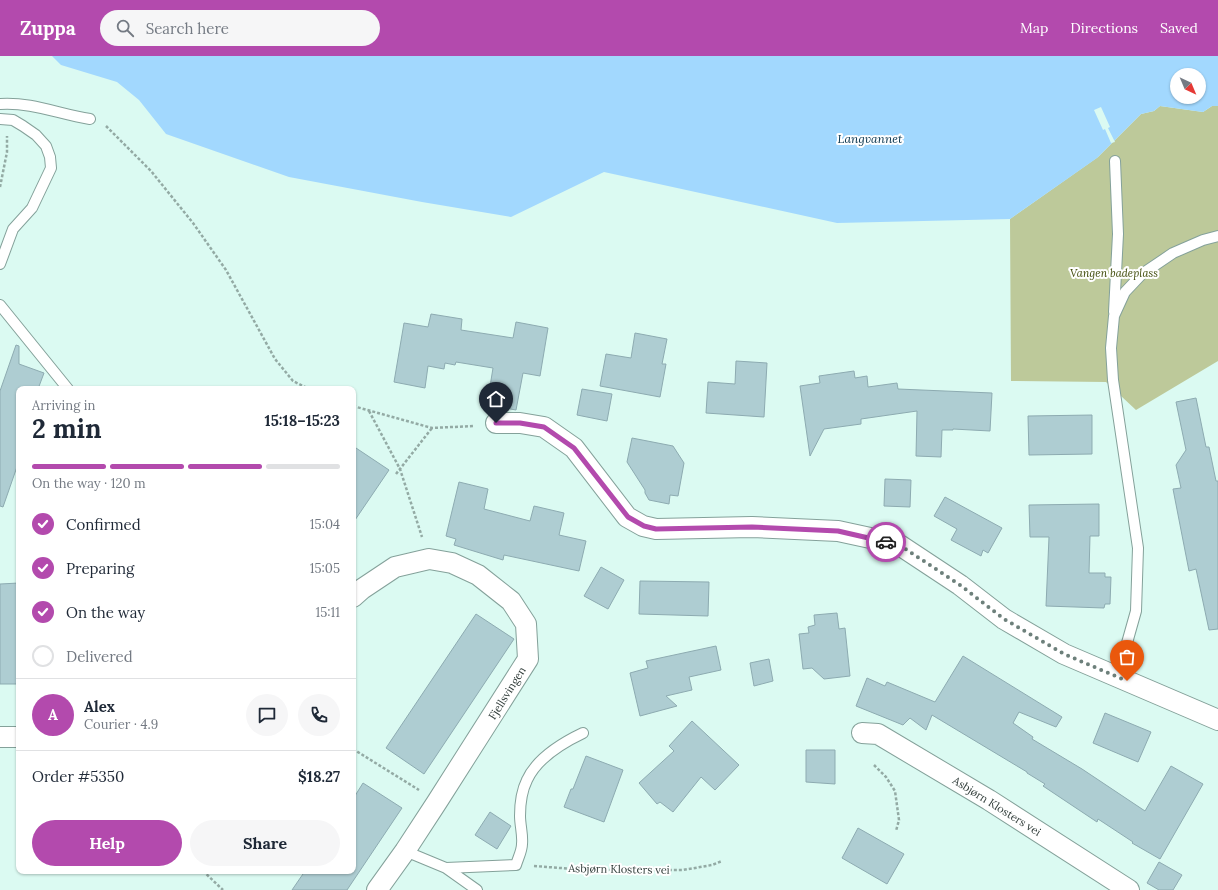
<!DOCTYPE html>
<html lang="en">
<head>
<meta charset="utf-8">
<style>
	:root { --surface:#fff; --page:#f6f6f7; --text:#1f2937; --muted:#747a83; --line:#e0e1e3; --accent:#b34aad }
	body { margin:0; font-family:Lora,serif; background:var(--page); color:var(--text); height:100vh; display:flex; flex-direction:column; font-size:15px; white-space:nowrap }
	* { box-sizing:border-box; margin:0 }
	p { font-size:13px; color:var(--muted) }
	.icon { flex:none; width:22px; height:22px; fill:none; stroke:currentColor; stroke-width:2; stroke-linecap:round; stroke-linejoin:round }
	.map { position:relative; flex:1; overflow:hidden }
	.panel { position:absolute; left:16px; top:330px; width:340px; height:488px; display:flex; flex-direction:column; background:var(--surface); border-radius:8px; box-shadow:0 1px 3px #0004 }
	.panel>* { flex:none }
	.needle { width:26px; rotate:136deg }
	.controls { position:absolute; left:1170px; top:12px; display:grid; gap:8px }
	.controls a { display:grid; place-items:center; width:36px; height:36px; border-radius:50%; background:var(--surface); box-shadow:0 1px 3px #0004; font-size:20px }
	.pin { position:absolute; display:grid; place-items:center; width:34px; height:34px; color:#fff; margin:-41px -17px; border-radius:50% 50% 50% 0; rotate:-45deg; box-shadow:0 0 4px #0007 }
	.pin .icon { rotate:45deg }
	.courier { position:absolute; display:grid; place-items:center; width:40px; height:40px; margin:-20px; border:3px solid #b34aad; border-radius:50%; background:#fff; color:#222; box-shadow:0 1px 5px #0007 }
	.head em { font-style:normal; font-weight:700 }
	.head div { display:flex; flex-direction:column-reverse }
	.head { display:flex; align-items:center; justify-content:space-between; height:68px; padding:0 16px }
	h1 { font-size:26px; font-weight:700; line-height:30px }
	.bar { display:grid; grid-template-columns:repeat(4,1fr); gap:6px 4px; align-content:center; height:48px; padding:0 16px }
	.bar i { height:5px; border-radius:3px; background:var(--line) }
	.bar .current { background:var(--accent) }
	.bar p { grid-column:span 4 }
	.line { display:flex; align-items:center; gap:10px; padding:0 16px; border-top:1px solid var(--line) }
	.line div { flex:1 }
	.round { display:grid; place-items:center; flex:none; width:42px; height:42px; border-radius:21px; background:var(--page) }
	ol { padding:0 16px; list-style:none }
	li { display:flex; align-items:center; gap:12px; height:44px }
	li p { margin-inline-start:auto }
	li .icon { padding:4px; border-radius:50%; background:var(--accent); color:#fff; stroke-width:4 }
	li:last-child { color:var(--muted) }
	li i { width:22px; height:22px; border:2px solid var(--line); border-radius:50% }
	.primary-button { display:flex; gap:8px; margin-top:auto; padding:8px 16px }
	.primary-button a { flex:1; height:46px; border-radius:24px; background:var(--accent); color:#fff; font-size:16px; font-weight:700; line-height:46px; text-align:center }
	.primary-button a+a { background:var(--page); color:var(--text) }
	header { display:flex; align-items:center; gap:24px; box-sizing:border-box; height:56px; padding:0 20px; background:var(--accent); color:#fff }
	header strong { font-size:19px }
	nav { display:flex; gap:22px; margin-inline-start:auto; font-size:14px }
	.search { width:280px; height:36px; background:var(--page); display:flex; align-items:center; gap:10px; box-sizing:border-box; padding:0 14px; border-radius:22px; color:var(--muted); font-size:15px }
	.map>svg:first-child { display:block }
	.green { fill:#bdc99a }
	.water { fill:#a2d8fe; fill-rule:evenodd }
	.pier { fill:#dbfaf2 }
	.building { fill:#aecdd2; stroke:#8dabb1 }
	.lines { fill:none; stroke-linecap:round; stroke-linejoin:round }
	.lane-casing { stroke:#84a19a; stroke-width:12 }
	.street-casing { stroke:#84a19a; stroke-width:22 }
	.path { stroke:#93aaa4; stroke-width:2.5; stroke-dasharray:3 2; stroke-linecap:butt }
	.lane { stroke:#fff; stroke-width:10 }
	.street { stroke:#fff; stroke-width:20 }
	.done { stroke:#6d807b; stroke-width:4; stroke-dasharray:0 7.2 }
	.route { stroke:#b34aad; stroke-width:5 }
	.labels { text-anchor:middle; stroke-width:4; stroke-linejoin:round; paint-order:stroke }
	.park-label { font-size:11px; font-style:italic; fill:#424d0d; stroke:#fff }
	.street-label { font-size:11px; fill:#323e3b; stroke:#fff }
	.water-label { font-size:12px; font-style:italic; fill:#07334c; stroke:#fff }
</style>
</head>
<body>
<header>
<strong>Zuppa</strong>
<div class="search"><svg class="icon" aria-label="search" viewBox="0 0 24 24"><circle cx="10" cy="10" r="6"/><path d="M15 15l6 6"/></svg>Search here</div>
<nav><a>Map</a><a>Directions</a><a>Saved</a></nav>
</header>
<div class="map">
<svg width="1218" height="834" viewBox="0 0 1218 834">
	<rect width="100%" height="100%" fill="#dbfaf2"/>
	<path class="green" d="M 1160,50 L 1203,56 L 1212,50 L 1218,50 L 1218,305 L 1136,354 L 1106,326 L 1011,325 L 1010,163 L 1098,101 L 1141,58 L 1154,55 Z"/>
	<path class="water" d="M 52,0 L 1218,0 L 1218,50 L 1212,50 L 1203,56 L 1160,50 L 1154,55 L 1141,58 L 1097,102 L 1010,163 L 837,167 L 604,116 L 511,161 L 422,146 L 289,121 L 166,78 L 139,44 L 117,26 L 61,9 ZM 1177,19 L 1199,19 L 1199,41 L 1177,41 Z"/>
	<path class="pier" d="M 1101,51 L 1110,71 L 1108,72 L 1115,86 L 1111,87 L 1105,73 L 1103,74 L 1094,54 Z"/>
	<path class="building" d="M 431,258 L 462,263 L 461,274 L 513,282 L 516,266 L 548,272 L 540,320 L 523,317 L 516,354 L 487,349 L 493,312 L 456,306 L 455,309 L 445,307 L 444,313 L 428,310 L 425,332 L 394,326 L 404,267 L 428,271 Z
		M 635,277 L 667,283 L 662,308 L 666,308 L 660,341 L 600,330 L 606,298 L 631,302 Z
		M 16,289 L 19,290 L 19,308 L 44,317 L 38,333 L 19,333 L 19,405 L 3,451 L 0,450 L 0,335 Z
		M 736,305 L 767,307 L 764,361 L 706,357 L 708,326 L 735,328 Z
		M 854,315 L 855,322 L 867,320 L 868,331 L 897,327 L 898,333 L 992,337 L 990,375 L 953,373 L 953,374 L 942,374 L 941,401 L 916,400 L 917,355 L 861,363 L 861,368 L 824,373 L 810,400 L 800,330 L 820,327 L 819,320 Z
		M 582,333 L 612,338 L 607,365 L 577,359 Z
		M 1196,342 L 1206,391 L 1209,391 L 1216,425 L 1218,425 L 1218,573 L 1209,574 L 1196,513 L 1189,515 L 1173,433 L 1181,432 L 1176,409 L 1186,394 L 1176,346 Z
		M 1092,359 L 1092,398 L 1029,399 L 1028,360 Z
		M 632,382 L 673,390 L 684,407 L 678,440 L 670,439 L 669,448 L 649,444 L 645,437 L 645,434 L 627,406 Z
		M 353,390 L 389,414 L 353,467 Z
		M 885,423 L 911,424 L 910,451 L 884,450 Z
		M 459,426 L 488,433 L 484,453 L 530,465 L 534,450 L 564,457 L 559,479 L 586,485 L 579,515 L 504,499 L 503,504 L 454,489 L 456,483 L 446,480 Z
		M 945,441 L 1002,472 L 988,497 L 983,494 L 981,500 L 951,484 L 957,473 L 934,460 Z
		M 1099,448 L 1099,480 L 1090,480 L 1089,517 L 1105,517 L 1105,521 L 1111,521 L 1110,548 L 1105,548 L 1104,552 L 1046,550 L 1049,481 L 1030,481 L 1029,449 Z
		M 601,511 L 624,524 L 608,553 L 584,540 Z
		M 640,525 L 709,526 L 708,560 L 639,558 Z
		M 19,527 L 19,628 L 0,628 L 0,528 Z
		M 837,557 L 839,573 L 845,572 L 850,620 L 824,623 L 812,612 L 803,613 L 799,578 L 809,577 L 808,571 L 815,569 L 814,559 Z
		M 476,558 L 514,583 L 424,718 L 386,692 Z
		M 716,590 L 721,614 L 689,621 L 692,634 L 666,640 L 677,650 L 640,660 L 630,617 L 648,612 L 646,605 Z
		M 963,600 L 1062,661 L 1056,671 L 1019,656 L 1013,667 L 1033,681 L 1032,683 L 1082,713 L 1145,755 L 1171,710 L 1203,728 L 1160,803 L 1132,787 L 1133,786 L 1098,763 L 1097,766 L 1043,730 L 1045,728 L 1027,717 L 1027,716 L 932,659 L 926,674 L 910,662 L 903,669 L 856,650 L 867,622 L 885,630 L 887,626 L 935,646 Z
		M 769,603 L 773,625 L 754,630 L 750,607 Z
		M 1105,657 L 1151,676 L 1138,706 L 1093,687 Z
		M 692,665 L 739,709 L 715,734 L 701,721 L 673,756 L 660,746 L 657,748 L 639,727 L 674,695 L 669,690 Z
		M 806,694 L 835,694 L 835,728 L 806,726 Z
		M 586,700 L 623,714 L 604,766 L 564,751 L 571,733 L 573,733 Z
		M 363,727 L 402,752 L 347,834 L 292,834 L 305,815 L 353,815 L 353,743 Z
		M 490,756 L 511,770 L 497,793 L 475,779 Z
		M 858,772 L 904,798 L 887,828 L 842,802 Z
		M 1159,806 L 1182,819 L 1173,834 L 1159,834 L 1147,827 Z"/>
	<g class="lines">
		<g class="lane-casing">
			<path id="lane" d="M 0,48 C 33,46 58,58 90,63
				M 0,63 L 13,64 L 23,70 L 36,79 L 46,90 L 50,101 L 51,112 L 32,152 L 13,173 L 0,208
				M 0,249 L 68,333
				M 1114,256 L 1118,178 L 1115,105
				M 1114,619 L 1125,594 L 1136,555 L 1138,492 L 1113,324 L 1111,292 L 1114,260 L 1125,236 L 1142,218 L 1173,197 L 1203,184 L 1218,180
				M 405,795 L 446,812 L 477,834
				M 446,812 L 516,809 C 518,802 522,795 522,788 C 523,779 520,769 520,760 C 520,749 522,734 527,724 C 537,702 562,687 583,677"/>
		</g>
		<g class="street-casing">
			<path id="street" d="M 496,367 L 520,367 L 544,371 L 574,392 L 627,461 L 643,470 L 656,473 L 752,471 L 838,475 L 898,488 L 960,529 L 1004,563 L 1064,598 L 1218,664
				M 353,541 L 362,533 L 395,511 L 429,503 L 452,507 L 478,519 L 511,545 L 526,568 L 528,603 L 437,746 L 405,795 L 377,834
				M 862,677 L 878,678 L 989,744 L 1129,834
				M 0,681 L 19,681"/>
		</g>
		<path class="path" d="M 106,70 L 151,115 L 193,167 L 226,214 L 275,303 L 293,325 L 309,333
			M 0,131 L 7,96 L 7,80
			M 353,350 L 432,372 L 473,370
			M 369,355 L 400,413 L 422,481
			M 396,418 L 432,372
			M 353,693 L 419,734
			M 874,709 L 886,721 L 895,735 L 899,764 L 896,775
			M 534,810 L 587,814 L 683,814 L 712,809 L 722,805
			M 203,815 L 223,834"/>
		<use href="#lane" class="lane"/>
		<use href="#street" class="street"/>
	</g>
	<g class="lines">
		<path class="done" d="M 886,486 L 898,488 L 960,529 L 1004,563 L 1064,598 L 1127,625"/>
		<path class="route" d="M 496,367 L 520,367 L 544,371 L 574,392 L 628,461 L 644,470 L 656,473 L 752,471 L 838,475 L 886,486"/>
	</g>
	<g class="labels">
		<g class="park-label">
			<text x="1114" y="221">Vangen badeplass</text>
		</g>
		<g class="street-label">
			<text transform="translate(507 637) rotate(-58)" y="4">Fjellsvingen</text>
			<text transform="translate(997 750) rotate(32)" y="4">Asbjørn Klosters vei</text>
			<text transform="translate(619 813) rotate(1)" y="4">Asbjørn Klosters vei</text>
		</g>
		<g class="water-label">
			<text x="870" y="87">Langvannet</text>
		</g>
	</g>
</svg>
<div class="controls">
<a><svg class="needle" viewBox="-14 -14 28 28"><path d="M0-13l5 13h-10z" fill="#e53935"/><path d="M0 13l5-13h-10z" fill="#747a83"/></svg></a>
</div>
<div class="pin" style="left:1127px;top:625px;background:#ea580c"><svg class="icon" aria-label="bag" viewBox="0 0 24 24"><path d="M5 8h14l-1 12H6zM9 8a3 3 0 0 1 6 0"/></svg></div>
<div class="pin" style="left:496px;top:367px;background:#1f2937"><svg class="icon" aria-label="home" viewBox="0 0 24 24"><path d="M3 11l9-7 9 7M6 9v11h12V9"/></svg></div>
<div class="courier" style="left:886px;top:486px"><svg class="icon" aria-label="car" viewBox="0 0 24 24"><path d="M5 17H2v-5l4-1 3-4h7l3 4 3 1v5h-3M9 17h6M6 11h13"/><circle cx="7" cy="17" r="2"/><circle cx="17" cy="17" r="2"/></svg></div>
<section class="panel">
<div class="head"><div><h1>2 min</h1><p>Arriving in</p></div><em>15:18–15:23</em></div>
<div class="bar"><i class="current"></i><i class="current"></i><i class="current"></i><i></i><p>On the way · 120 m</p></div>
<ol>
<li><svg class="icon" aria-label="check" viewBox="0 0 24 24"><path d="M5 12l5 5 9-10"/></svg>Confirmed<p>15:04</p></li>
<li><svg class="icon" aria-label="check" viewBox="0 0 24 24"><path d="M5 12l5 5 9-10"/></svg>Preparing<p>15:05</p></li>
<li><svg class="icon" aria-label="check" viewBox="0 0 24 24"><path d="M5 12l5 5 9-10"/></svg>On the way<p>15:11</p></li>
<li><i></i>Delivered</li>
</ol>
<div class="line" style="height:72px"><b class="round" style="background:var(--accent);color:#fff">A</b><div><b>Alex</b><p>Courier · 4.9</p></div><a class="round"><svg class="icon" aria-label="chat" viewBox="0 0 24 24"><path d="M4 5h16v11H9l-5 4z"/></svg></a><a class="round"><svg class="icon" aria-label="phone" viewBox="0 0 24 24"><path d="M5 4h4l2 5-3 2q2 4 5 5l2-3 5 2v4C11 20 4 13 5 4z"/></svg></a></div>
<div class="line" style="height:52px"><div>Order #5350</div><b>$18.27</b></div>
<div class="primary-button"><a>Help</a><a>Share</a></div>
</section>
</div>
</body>
</html>
